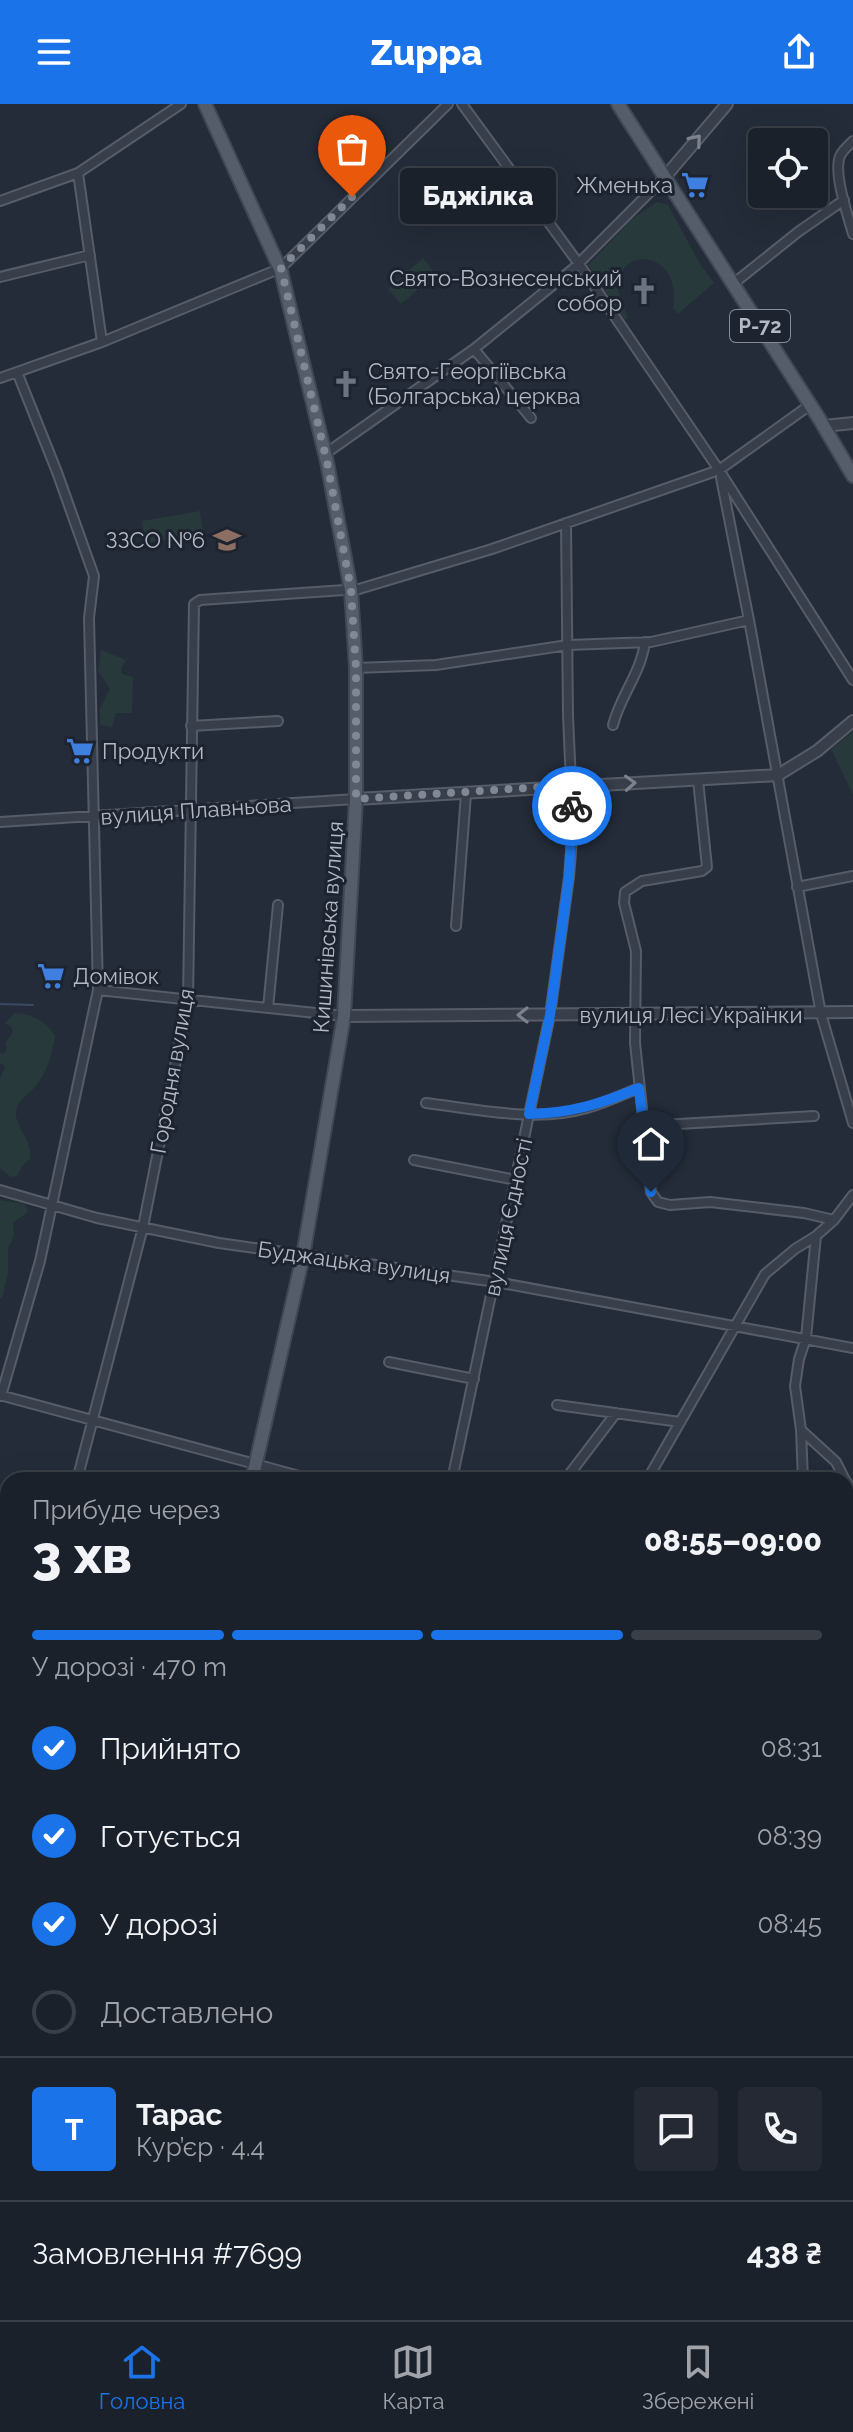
<!DOCTYPE html>
<html lang="uk">
<head>
<meta charset="utf-8">
<style>
	:root { --surface:#1b212b; --page:#242933; --text:#f1f3f6; --muted:#a0a3a9; --line:#393e47; --accent:#1a73e8 }
	body { margin:0; font-family:Raleway,sans-serif; background:var(--page); color:var(--text); height:100vh; display:flex; flex-direction:column; font-size:30px; white-space:nowrap }
	* { box-sizing:border-box; margin:0 }
	p { font-size:26px; color:var(--muted) }
	.icon { flex:none; width:44px; height:44px; fill:none; stroke:currentColor; stroke-width:2; stroke-linecap:round; stroke-linejoin:round }
	.map { position:relative; flex:1; overflow:hidden }
	.side { position:absolute; left:0px; top:1368px; width:854px; height:848px; display:flex; flex-direction:column; background:var(--surface); border-radius:24px 24px 0 0; box-shadow:0 8px 32px #0002,0 0 0 2px var(--line) }
	.side>* { flex:none }
	.tools { position:absolute; left:748px; top:24px; display:grid; gap:16px }
	.tools a { display:grid; place-items:center; width:80px; height:80px; border-radius:8px; background:var(--surface); box-shadow:0 8px 32px #0002,0 0 0 2px var(--line); font-size:40px }
	.pin { position:absolute; display:grid; place-items:center; width:68px; height:68px; color:#fff; margin:-82px -34px; border-radius:50% 50% 50% 0; rotate:-45deg; box-shadow:0 0 8px #0007 }
	.pin .icon { rotate:45deg }
	.courier { position:absolute; display:grid; place-items:center; width:80px; height:80px; margin:-40px; border:6px solid #1a73e8; border-radius:50%; background:#fff; color:#222; box-shadow:0 2px 10px #0007 }
	.bubble { position:absolute; height:56px; border-radius:8px; background:var(--surface); box-shadow:0 8px 32px #0002,0 0 0 2px var(--line); font-size:26px; font-weight:800; line-height:56px; text-align:center }
	.overview em { font-style:normal; font-weight:800 }
	.overview div { display:flex; flex-direction:column-reverse }
	.overview { display:flex; align-items:center; justify-content:space-between; height:136px; padding:0 32px }
	h1 { font-size:52px; font-weight:800; line-height:60px }
	.bar { display:grid; grid-template-columns:repeat(4,1fr); gap:12px 8px; align-content:center; height:96px; padding:0 32px }
	.bar i { height:10px; border-radius:6px; background:var(--line) }
	.bar .on { background:var(--accent) }
	.bar p { grid-column:span 4 }
	.line { display:flex; align-items:center; gap:20px; padding:0 32px; border-top:2px solid var(--line) }
	.line div { flex:1 }
	.round { display:grid; place-items:center; flex:none; width:84px; height:84px; border-radius:8px; background:var(--page) }
	ol { padding:0 32px; list-style:none }
	li { display:flex; align-items:center; gap:24px; height:88px }
	li p { margin-inline-start:auto }
	li .icon { padding:8px; border-radius:50%; background:var(--accent); color:#fff; stroke-width:4 }
	li:last-child { color:var(--muted) }
	li i { width:44px; height:44px; border:4px solid var(--line); border-radius:50% }
	header { display:flex; justify-content:space-between; align-items:center; height:104px; padding:0 32px; background:var(--accent); color:#fff; font-size:36px; font-weight:800 }
	.menu { display:flex; justify-content:space-around; align-items:center; height:112px; border-top:2px solid var(--line); background:var(--surface); font-size:22px; color:var(--muted) }
	.menu a { display:grid; justify-items:center; gap:4px }
	.menu .on { color:var(--accent) }
	.map>svg:first-child { display:block }
	.green { fill:#27393b }
	.lines { fill:none; stroke-linecap:round; stroke-linejoin:round }
	.stream { stroke:#3b4861; stroke-width:2 }
	.minor-casing { stroke:#565c68; stroke-width:12 }
	.tertiary-casing { stroke:#565c68; stroke-width:14 }
	.primary-casing { stroke:#414753; stroke-width:16 }
	.minor { stroke:#383e4a; stroke-width:8 }
	.tertiary { stroke:#383e4a; stroke-width:10 }
	.primary { stroke:#565d6a; stroke-width:12 }
	.oneway { stroke:#7c828e }
	.done { stroke:#818895; stroke-width:8; stroke-dasharray:0 14.4 }
	.route { stroke:#1a73e8; stroke-width:10 }
	.labels { text-anchor:middle; stroke-width:6; stroke-linejoin:round; paint-order:stroke }
	.shield { fill:#1d232f; stroke:#868c99; stroke-width:2 }
	.shield-label { font-size:20px; font-weight:bold; fill:#b3b9c6 }
	.poi-label { font-size:22px; fill:#b3b9c6; stroke:#1d232f; text-anchor:end }
	.street-label { font-size:22px; fill:#b3b9c6; stroke:#1d232f }
</style>
</head>
<body>
<header><svg class="icon" aria-label="menu" viewBox="0 0 24 24"><path d="M4 6h16M4 12h16M4 18h16"/></svg>Zuppa<svg class="icon" aria-label="share" viewBox="0 0 24 24"><path d="M12 15V3M7 8l5-5 5 5M5 13v7h14v-7"/></svg></header>
<div class="map">
<svg width="853" height="2216" viewBox="0 0 853 2216">
	<rect width="100%" height="100%" fill="#242c39"/>
	<path class="green" d="M 657,98 L 668,101 L 700,160 L 714,179 L 678,210 L 673,204 C 683,146 617,140 618,184 C 618,193 625,204 628,214 L 624,216 L 588,161 L 632,115 Z
		M 423,154 L 436,170 L 401,200 L 388,185 Z
		M 200,407 L 203,430 L 145,439 L 142,417 Z
		M 101,546 L 126,556 L 121,565 L 122,570 L 133,573 L 132,609 L 116,609 L 112,623 L 100,621 L 100,605 L 110,585 L 98,567 Z
		M 853,628 L 853,691 L 831,645 Z
		M 15,909 C 33,910 46,917 55,932 C 52,950 47,970 34,984 C 28,990 21,994 17,1003 C 11,1022 33,1033 30,1055 L 23,1061 L 17,1072 L 11,1073 L 0,1064 L 0,974 L 5,963 L 0,959 L 0,949 L 3,950 L 7,946 L 5,939 L 13,928 L 11,923 L 5,919 Z
		M 0,1096 L 24,1100 L 27,1104 L 27,1109 L 13,1118 L 14,1132 L 8,1144 L 8,1169 L 2,1194 L 0,1194 Z"/>
	<g class="lines">
		<path class="stream" d="M 0,900 L 33,901"/>
		<g class="minor-casing">
			<path id="minor" d="M 462,0 L 579,160 L 719,366 L 853,576
				M 853,37 C 849,41 843,46 840,52 C 833,69 848,112 853,130
				M 78,69 L 102,238
				M 0,97 L 78,69 L 181,0
				M 0,173 L 90,151
				M 733,180 L 798,128 L 844,96
				M 474,245 L 531,314
				M 0,274 L 102,238 L 281,164 L 448,0
				M 325,350 L 474,245 L 574,164 L 665,73
				M 721,374 L 749,516 L 821,910 L 853,1019
				M 356,564 L 436,561 L 568,541 L 651,538 L 749,516
				M 613,621 C 620,592 641,569 645,538
				M 191,622 L 278,617
				M 698,676 L 707,763 L 702,767 L 642,777 L 625,788 L 624,799 L 636,847 L 635,939 L 651,1088 L 658,1098 L 670,1101 L 710,1098 L 804,1109 L 834,1116
				M 0,718 L 356,695
				M 797,783 L 853,772
				M 456,822 L 466,690
				M 98,886 L 344,912
				M 268,904 L 278,801
				M 426,999 C 477,1005 536,1019 587,1004 C 605,999 622,991 639,984
				M 645,1022 L 814,1012
				M 414,1056 L 516,1076
				M 0,1086 L 97,1114 L 219,1139 L 496,1178 L 853,1244
				M 389,1258 L 474,1275
				M 0,1291 L 314,1376
				M 1,1292 L 40,1157 L 98,886 L 89,514 L 94,472 L 57,368 L 17,268
				M 557,1301 L 680,1318
				M 801,1326 L 836,1358 L 845,1376
				M 77,1376 L 143,1123 L 188,896 L 194,500 L 200,496 L 359,485 L 492,445 L 719,366 L 810,301
				M 452,1376 L 550,911 L 569,773 L 573,723 L 568,612 L 566,419
				M 565,1376 L 616,1309
				M 647,1376 L 765,1170 L 795,1145 L 816,1132
				M 803,1376 L 801,1326 L 795,1282 L 799,1255 L 806,1234 L 816,1132 L 834,1116 L 853,1091
				M 846,1377 L 853,1390
				M 846,1554 L 853,1553
				M 846,1776 L 853,1776
				M 0,1830 L 8,1831
				M 846,1880 L 853,1880
				M 846,1899 L 853,1917
				M 846,2141 L 853,2055
				M 212,2208 L 213,2216
				M 531,2208 L 534,2216
				M 361,2216 L 367,2208
				M 574,2216 L 581,2208
				M 838,2216 L 839,2208"/>
		</g>
		<g class="tertiary-casing">
			<path id="tertiary" d="M 665,73 L 727,0
				M 824,322 L 853,319
				M 356,695 L 778,671 L 817,647 L 853,617
				M 344,912 L 853,908
				M 846,1807 L 853,1808"/>
		</g>
		<g class="primary-casing">
			<path id="primary" d="M 205,0 L 281,167 L 327,358 L 351,486 L 356,564 L 356,695 L 344,912 L 303,1152 L 252,1376
				M 618,0 L 820,316 L 853,372
				M 68,2216 L 68,2208"/>
		</g>
		<use href="#minor" class="minor"/>
		<use href="#tertiary" class="tertiary"/>
		<use href="#primary" class="primary"/>
	</g>
	<defs><path id="oneway-chevron" d="M-2-3.5L2.5 0L-2 3.5" fill="none" stroke-width="1.6" stroke-linecap="round" stroke-linejoin="round" transform="scale(2)"/></defs>
	<g class="oneway">
		<use href="#oneway-chevron" transform="translate(696 36) rotate(-50)"/>
		<use href="#oneway-chevron" transform="translate(630 679) rotate(-3)"/>
		<use href="#oneway-chevron" transform="translate(523 911) rotate(180)"/>
	</g>
	<g class="lines">
		<path class="done" d="M 352,93 L 281,164 L 327,358 L 351,486 L 356,564 L 356,695 L 571,681 L 572,702"/>
		<path class="route" d="M 572,702 L 569,773 L 550,911 L 529,1010 C 572,1009 600,1000 639,984 L 651,1088"/>
	</g>
	<defs>
		<g id="supermarket-bare" transform="scale(2.16)"><path d="M-6-5.5h2.5l.6 2H6L4.5 2H-2.5L-4.4-4H-6ZM-1.5 3.2a1.3 1.3 0 1 0 .1 0ZM3 3.2a1.3 1.3 0 1 0 .1 0Z" fill="#3f7fe0" stroke="#1d232f" stroke-width="2.5" paint-order="stroke"/></g>
		<g id="church-bare" transform="scale(2.16)"><path d="M-1.2-6h2.4v3.5h3.3v2.4h-3.3V6h-2.4V-.1h-3.3v-2.4h3.3Z" fill="#6b7280" stroke="#1d232f" stroke-width="2.5" paint-order="stroke"/></g>
		<g id="school-bare" transform="scale(2.16)"><path d="M0-5L7-2L0 1L-7-2ZM-4 1L0 2.5L4 1V4Q0 6-4 4Z" fill="#8d6e63" stroke="#1d232f" stroke-width="2.5" paint-order="stroke"/></g>
	</defs>
	<g fill-rule="evenodd">
		<use href="#supermarket-bare" x="695" y="81"/>
		<use href="#church-bare" x="644" y="187"/>
		<use href="#church-bare" x="346" y="280"/>
		<use href="#school-bare" x="227" y="436"/>
		<use href="#supermarket-bare" x="80" y="647"/>
		<use href="#supermarket-bare" x="51" y="872"/>
	</g>
	<g class="labels">
		<rect class="shield" x="730" y="206" width="60" height="32" rx="6"/>
		<g class="shield-label">
			<text x="760" y="229">Р-72</text>
		</g>
		<g class="poi-label">
			<text x="673" y="89">Жменька</text>
			<text x="622" y="182">Свято-Вознесенський<tspan x="622" dy="25">собор</tspan></text>
			<text x="368" y="275" text-anchor="start">Свято-Георгіївська<tspan x="368" dy="25">(Болгарська) церква</tspan></text>
			<text x="205" y="444">ЗЗСО №6</text>
			<text x="102" y="655" text-anchor="start">Продукти</text>
			<text x="73" y="880" text-anchor="start">Домівок</text>
		</g>
		<g class="street-label">
			<text transform="translate(196 706) rotate(-4)" y="8">вулиця Плавньова</text>
			<text transform="translate(328 823) rotate(-86)" y="8">Кишинівська вулиця</text>
			<text x="691" y="919">вулиця Лесі Українки</text>
			<text transform="translate(172 967) rotate(-80)" y="8">Городня вулиця</text>
			<text transform="translate(508 1113) rotate(-78)" y="8">вулиця Єдності</text>
			<text transform="translate(354 1158) rotate(8)" y="8">Буджацька вулиця</text>
		</g>
	</g>
</svg>
<div class="tools">
<a><svg class="icon" aria-label="locate" viewBox="0 0 24 24"><circle cx="12" cy="12" r="6"/><path d="M12 2v4M12 18v4M2 12h4M18 12h4"/></svg></a>
</div>
<div class="pin" style="left:352px;top:93px;background:#ea580c"><svg class="icon" aria-label="bag" viewBox="0 0 24 24"><path d="M5 8h14l-1 12H6zM9 8a3 3 0 0 1 6 0"/></svg></div>
<div class="pin" style="left:651px;top:1088px;background:#1f2937"><svg class="icon" aria-label="home" viewBox="0 0 24 24"><path d="M3 11l9-7 9 7M6 9v11h12V9"/></svg></div>
<div class="courier" style="left:572px;top:702px"><svg class="icon" aria-label="bike" viewBox="0 0 24 24"><circle cx="6" cy="16" r="4"/><circle cx="18" cy="16" r="4"/><path d="M6 16l4-8h5l3 8M10 8l3 8H6M13 5h3"/></svg></div>
<div class="bubble" style="left:400px;top:64px;width:156px">Бджілка</div>
<section class="side">
<div class="overview"><div><h1>3 хв</h1><p>Прибуде через</p></div><em>08:55–09:00</em></div>
<div class="bar"><i class="on"></i><i class="on"></i><i class="on"></i><i></i><p>У дорозі · 470 m</p></div>
<ol>
<li><svg class="icon" aria-label="check" viewBox="0 0 24 24"><path d="M5 12l5 5 9-10"/></svg>Прийнято<p>08:31</p></li>
<li><svg class="icon" aria-label="check" viewBox="0 0 24 24"><path d="M5 12l5 5 9-10"/></svg>Готується<p>08:39</p></li>
<li><svg class="icon" aria-label="check" viewBox="0 0 24 24"><path d="M5 12l5 5 9-10"/></svg>У дорозі<p>08:45</p></li>
<li><i></i>Доставлено</li>
</ol>
<div class="line" style="height:144px"><b class="round" style="background:var(--accent);color:#fff">Т</b><div><b>Тарас</b><p>Кур’єр · 4.4</p></div><a class="round"><svg class="icon" aria-label="chat" viewBox="0 0 24 24"><path d="M4 5h16v11H9l-5 4z"/></svg></a><a class="round"><svg class="icon" aria-label="phone" viewBox="0 0 24 24"><path d="M5 4h4l2 5-3 2q2 4 5 5l2-3 5 2v4C11 20 4 13 5 4z"/></svg></a></div>
<div class="line" style="height:104px"><div>Замовлення #7699</div><b>438 ₴</b></div>
</section>
</div>
<nav class="menu">
<a class="on"><svg class="icon" aria-label="home" viewBox="0 0 24 24"><path d="M3 11l9-7 9 7M6 9v11h12V9"/></svg>Головна</a>
<a><svg class="icon" aria-label="map" viewBox="0 0 24 24"><path d="M3 6l6-2 6 2 6-2v14l-6 2-6-2-6 2zM9 4v14M15 6v14"/></svg>Карта</a>
<a><svg class="icon" aria-label="saved" viewBox="0 0 24 24"><path d="M7 4h10v16l-5-4-5 4z"/></svg>Збережені</a>
</nav>
</body>
</html>
